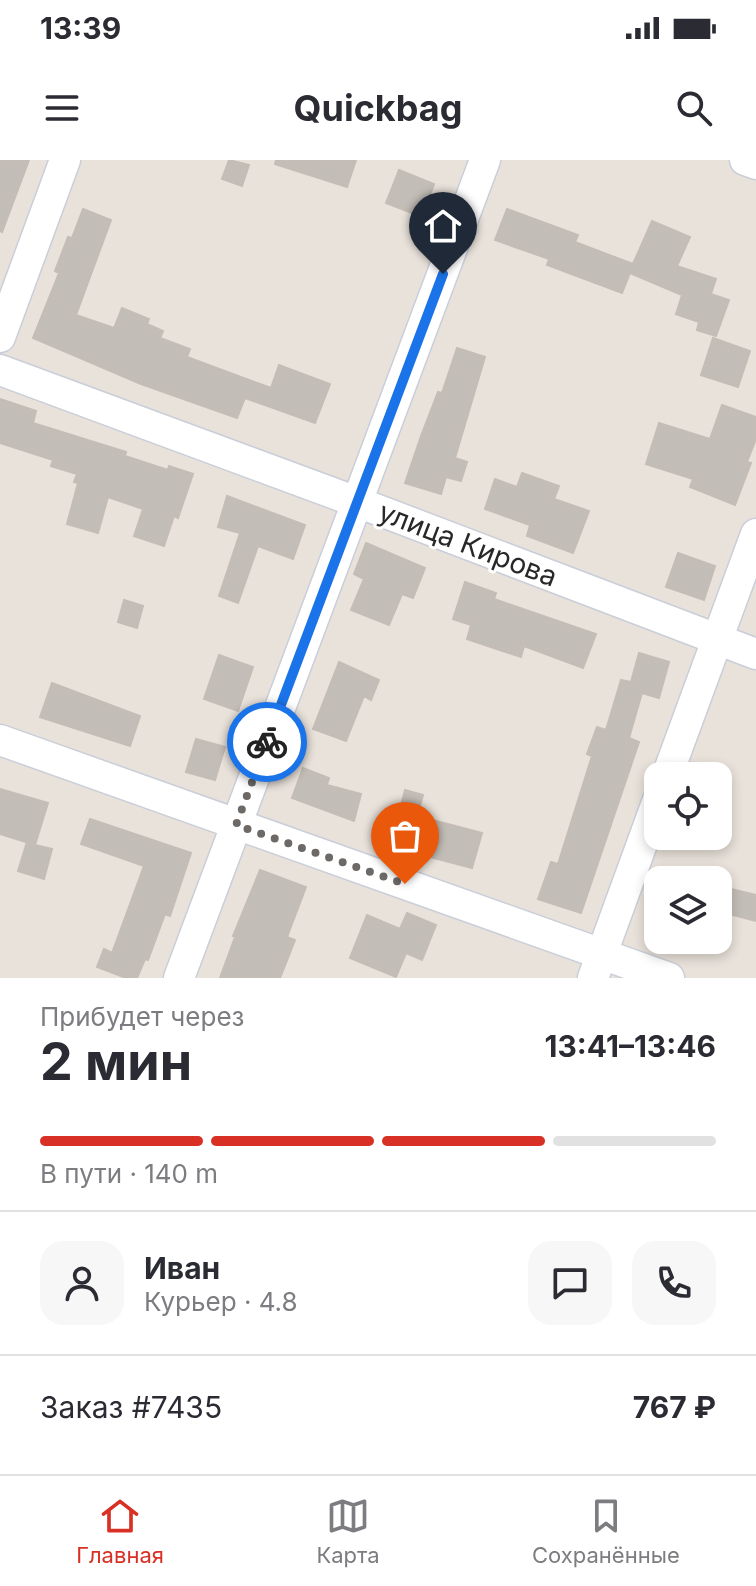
<!DOCTYPE html>
<html lang="ru">
<head>
<meta charset="utf-8">
<style>
	:root { --surface:#fff; --page:#f7f7f7; --text:#2b2b33; --muted:#7c7c81; --line:#e1e1e2; --accent:#d93025 }
	body { margin:0; font-family:Inter,sans-serif; background:var(--page); color:var(--text); height:100vh; display:flex; flex-direction:column; font-size:30px; white-space:nowrap }
	* { box-sizing:border-box; margin:0 }
	p { font-size:26px; color:var(--muted) }
	.icon { flex:none; width:44px; height:44px; fill:none; stroke:currentColor; stroke-width:2; stroke-linecap:round; stroke-linejoin:round }
	.map { position:relative; height:818px; overflow:hidden }
	.details { display:flex; flex-direction:column; background:var(--surface); flex:1 }
	.details>* { flex:none }
	.controls { position:absolute; left:644px; top:602px; display:grid; gap:16px }
	.controls a { display:grid; place-items:center; width:88px; height:88px; border-radius:16px; background:var(--surface); box-shadow:0 4px 12px #0003; font-size:40px }
	.pin { position:absolute; display:grid; place-items:center; width:68px; height:68px; color:#fff; margin:-82px -34px; border-radius:50% 50% 50% 0; rotate:-45deg; box-shadow:0 0 8px #0007 }
	.pin .icon { rotate:45deg }
	.courier { position:absolute; display:grid; place-items:center; width:80px; height:80px; margin:-40px; border:6px solid #1a73e8; border-radius:50%; background:#fff; color:#222; box-shadow:0 2px 10px #0007 }
	.headline em { font-style:normal; font-weight:700 }
	.headline div { display:flex; flex-direction:column-reverse }
	.headline { display:flex; align-items:center; justify-content:space-between; height:136px; padding:0 40px }
	h1 { font-size:52px; font-weight:700; line-height:60px }
	.bar { display:grid; grid-template-columns:repeat(4,1fr); gap:12px 8px; align-content:center; height:96px; padding:0 40px }
	.bar i { height:10px; border-radius:6px; background:var(--line) }
	.bar .active { background:var(--accent) }
	.bar p { grid-column:span 4 }
	.line { display:flex; align-items:center; gap:20px; padding:0 40px; border-top:2px solid var(--line) }
	.line div { flex:1 }
	.round { display:grid; place-items:center; flex:none; width:84px; height:84px; border-radius:24px; background:var(--page) }
	.status { display:flex; justify-content:space-between; align-items:center; height:56px; padding:0 40px; background:var(--surface); direction:ltr }
	.status svg { height:22px; fill:currentColor }
	header { display:flex; justify-content:space-between; align-items:center; height:104px; padding:0 40px; background:var(--surface); font-size:36px; font-weight:700 }
	.tab-bar { display:flex; justify-content:space-around; align-items:center; height:112px; border-top:2px solid var(--line); background:var(--surface); font-size:22px; color:var(--muted) }
	.tab-bar a { display:grid; justify-items:center; gap:4px }
	.tab-bar .active { color:var(--accent) }
	.map>svg:first-child { display:block }
	.building { fill:#c2bdb7; stroke:#c4bdb5; stroke-width:2 }
	.lines { fill:none; stroke-linecap:round; stroke-linejoin:round }
	.minor-casing { stroke:#caced9; stroke-width:33 }
	.minor { stroke:#fff; stroke-width:30 }
	.done { stroke:#6c6967; stroke-width:8; stroke-dasharray:0 14.4 }
	.route { stroke:#1a73e8; stroke-width:10 }
	.labels { text-anchor:middle; stroke-width:6; stroke-linejoin:round; paint-order:stroke }
	.street-label { font-size:28px; fill:#282828; stroke:#fff }
</style>
</head>
<body>
<div class="status"><b>13:39</b><svg viewBox="0 0 49 12"><path d="M0 12V9h3v3zM5 12V6h3v6zM10 12V3h3v9zM15 12V0h3v12zM26 1h20v11H26zM47 4h2v5h-2z"/></svg></div>
<header><svg class="icon" aria-label="menu" viewBox="0 0 24 24"><path d="M4 6h16M4 12h16M4 18h16"/></svg>Quickbag<svg class="icon" aria-label="search" viewBox="0 0 24 24"><circle cx="10" cy="10" r="6"/><path d="M15 15l6 6"/></svg></header>
<div class="map">
<svg width="756" height="818" viewBox="0 0 756 818">
	<rect width="100%" height="100%" fill="#e9e2db"/>
	<path class="building" d="M 0,0 L 29,0 L 2,72 L 0,71 Z
		M 229,0 L 249,5 L 242,26 L 222,19 Z
		M 276,0 L 356,0 L 347,27 L 275,4 Z
		M 399,10 L 434,24 L 422,57 L 386,43 Z
		M 83,49 L 111,60 L 76,155 L 114,168 L 122,148 L 149,159 L 147,164 L 163,171 L 160,178 L 190,189 L 187,197 L 271,228 L 279,205 L 330,224 L 315,263 L 245,238 L 237,258 L 141,224 L 33,178 L 59,113 L 55,111 L 68,77 L 72,78 Z
		M 507,49 L 578,75 L 575,82 L 633,104 L 652,61 L 690,77 L 677,106 L 716,119 L 711,134 L 729,140 L 716,176 L 697,170 L 699,162 L 676,154 L 682,135 L 630,113 L 622,133 L 547,105 L 549,99 L 495,80 Z
		M 713,178 L 750,191 L 738,227 L 701,215 Z
		M 457,188 L 485,197 L 455,298 L 467,302 L 461,321 L 446,317 L 441,334 L 405,323 L 421,276 L 438,232 L 442,233 Z
		M 0,239 L 36,251 L 33,263 L 126,292 L 125,296 L 168,310 L 169,306 L 193,314 L 178,358 L 174,356 L 164,386 L 134,376 L 143,349 L 108,337 L 98,373 L 67,364 L 78,323 L 74,322 L 77,314 L 51,306 L 53,300 L 0,283 Z
		M 722,245 L 756,257 L 756,279 L 747,302 L 751,303 L 735,345 L 690,327 L 693,319 L 646,304 L 659,263 L 710,279 Z
		M 522,313 L 559,326 L 554,339 L 589,351 L 573,393 L 527,376 L 530,365 L 485,349 L 495,319 L 517,327 Z
		M 227,336 L 305,365 L 293,399 L 258,386 L 238,443 L 219,436 L 240,373 L 218,367 Z
		M 366,383 L 425,408 L 413,438 L 402,434 L 389,465 L 351,450 L 364,419 L 354,414 Z
		M 678,393 L 715,406 L 704,440 L 666,427 Z
		M 465,422 L 496,433 L 494,439 L 596,474 L 583,508 L 524,486 L 521,497 L 467,479 L 471,465 L 453,459 Z
		M 124,440 L 143,446 L 137,468 L 118,462 Z
		M 639,493 L 669,502 L 659,538 L 642,533 L 629,578 L 639,582 L 581,753 L 538,739 L 551,702 L 558,704 L 592,596 L 587,594 L 597,567 L 606,570 L 621,520 L 631,522 Z
		M 219,495 L 253,507 L 238,551 L 204,539 Z
		M 339,502 L 379,520 L 371,540 L 364,536 L 346,581 L 313,569 Z
		M 52,523 L 140,556 L 130,586 L 40,557 Z
		M 196,579 L 225,587 L 215,620 L 186,612 Z
		M 303,608 L 329,618 L 327,625 L 361,634 L 354,661 L 292,638 Z
		M 0,629 L 48,643 L 35,685 L 52,689 L 44,719 L 18,711 L 27,682 L 29,683 L 0,674 Z
		M 405,630 L 423,635 L 417,656 L 482,673 L 472,708 L 411,692 L 410,697 L 389,691 Z
		M 90,659 L 191,693 L 170,756 L 165,754 L 148,800 L 145,799 L 137,818 L 126,818 L 97,807 L 104,789 L 112,793 L 144,706 L 81,684 Z
		M 260,710 L 306,727 L 287,777 L 295,780 L 280,818 L 220,818 L 235,777 L 233,776 Z
		M 723,727 L 756,735 L 756,761 L 718,751 Z
		M 407,753 L 436,765 L 422,800 L 406,793 L 396,817 L 350,798 L 367,755 L 400,769 Z"/>
	<g class="lines">
		<g class="minor-casing">
			<path id="minor" d="M 745,0 L 756,4
				M 0,177 L 65,0
				M 0,210 L 357,342 L 756,494
				M 0,580 L 669,818
				M 667,616 L 756,374
				M 179,818 L 485,0
				M 593,818 L 658,640"/>
		</g>
		<use href="#minor" class="minor"/>
	</g>
	<g class="lines">
		<path class="done" d="M 267,582 L 236,665 L 405,724"/>
		<path class="route" d="M 267,582 L 443,114"/>
	</g>
	<g class="labels">
		<g class="street-label">
			<text transform="translate(468 384) rotate(21)" y="10">улица Кирова</text>
		</g>
	</g>
</svg>
<div class="controls">
<a><svg class="icon" aria-label="locate" viewBox="0 0 24 24"><circle cx="12" cy="12" r="6"/><path d="M12 2v4M12 18v4M2 12h4M18 12h4"/></svg></a>
<a><svg class="icon" aria-label="layers" viewBox="0 0 24 24"><path d="M12 4l9 5-9 5-9-5zM3 14l9 5 9-5"/></svg></a>
</div>
<div class="pin" style="left:405px;top:724px;background:#ea580c"><svg class="icon" aria-label="bag" viewBox="0 0 24 24"><path d="M5 8h14l-1 12H6zM9 8a3 3 0 0 1 6 0"/></svg></div>
<div class="pin" style="left:443px;top:114px;background:#1f2937"><svg class="icon" aria-label="home" viewBox="0 0 24 24"><path d="M3 11l9-7 9 7M6 9v11h12V9"/></svg></div>
<div class="courier" style="left:267px;top:582px"><svg class="icon" aria-label="bike" viewBox="0 0 24 24"><circle cx="6" cy="16" r="4"/><circle cx="18" cy="16" r="4"/><path d="M6 16l4-8h5l3 8M10 8l3 8H6M13 5h3"/></svg></div>
</div>
<section class="details">
<div class="headline"><div><h1>2 мин</h1><p>Прибудет через</p></div><em>13:41–13:46</em></div>
<div class="bar"><i class="active"></i><i class="active"></i><i class="active"></i><i></i><p>В пути · 140 m</p></div>
<div class="line" style="height:144px"><a class="round"><svg class="icon" aria-label="person" viewBox="0 0 24 24"><circle cx="12" cy="8" r="4"/><path d="M4 21q1-7 8-7t8 7"/></svg></a><div><b>Иван</b><p>Курьер · 4.8</p></div><a class="round"><svg class="icon" aria-label="chat" viewBox="0 0 24 24"><path d="M4 5h16v11H9l-5 4z"/></svg></a><a class="round"><svg class="icon" aria-label="phone" viewBox="0 0 24 24"><path d="M5 4h4l2 5-3 2q2 4 5 5l2-3 5 2v4C11 20 4 13 5 4z"/></svg></a></div>
<div class="line" style="height:104px"><div>Заказ #7435</div><b>767 ₽</b></div>
</section>
<nav class="tab-bar">
<a class="active"><svg class="icon" aria-label="home" viewBox="0 0 24 24"><path d="M3 11l9-7 9 7M6 9v11h12V9"/></svg>Главная</a>
<a><svg class="icon" aria-label="map" viewBox="0 0 24 24"><path d="M3 6l6-2 6 2 6-2v14l-6 2-6-2-6 2zM9 4v14M15 6v14"/></svg>Карта</a>
<a><svg class="icon" aria-label="saved" viewBox="0 0 24 24"><path d="M7 4h10v16l-5-4-5 4z"/></svg>Сохранённые</a>
</nav>
</body>
</html>
